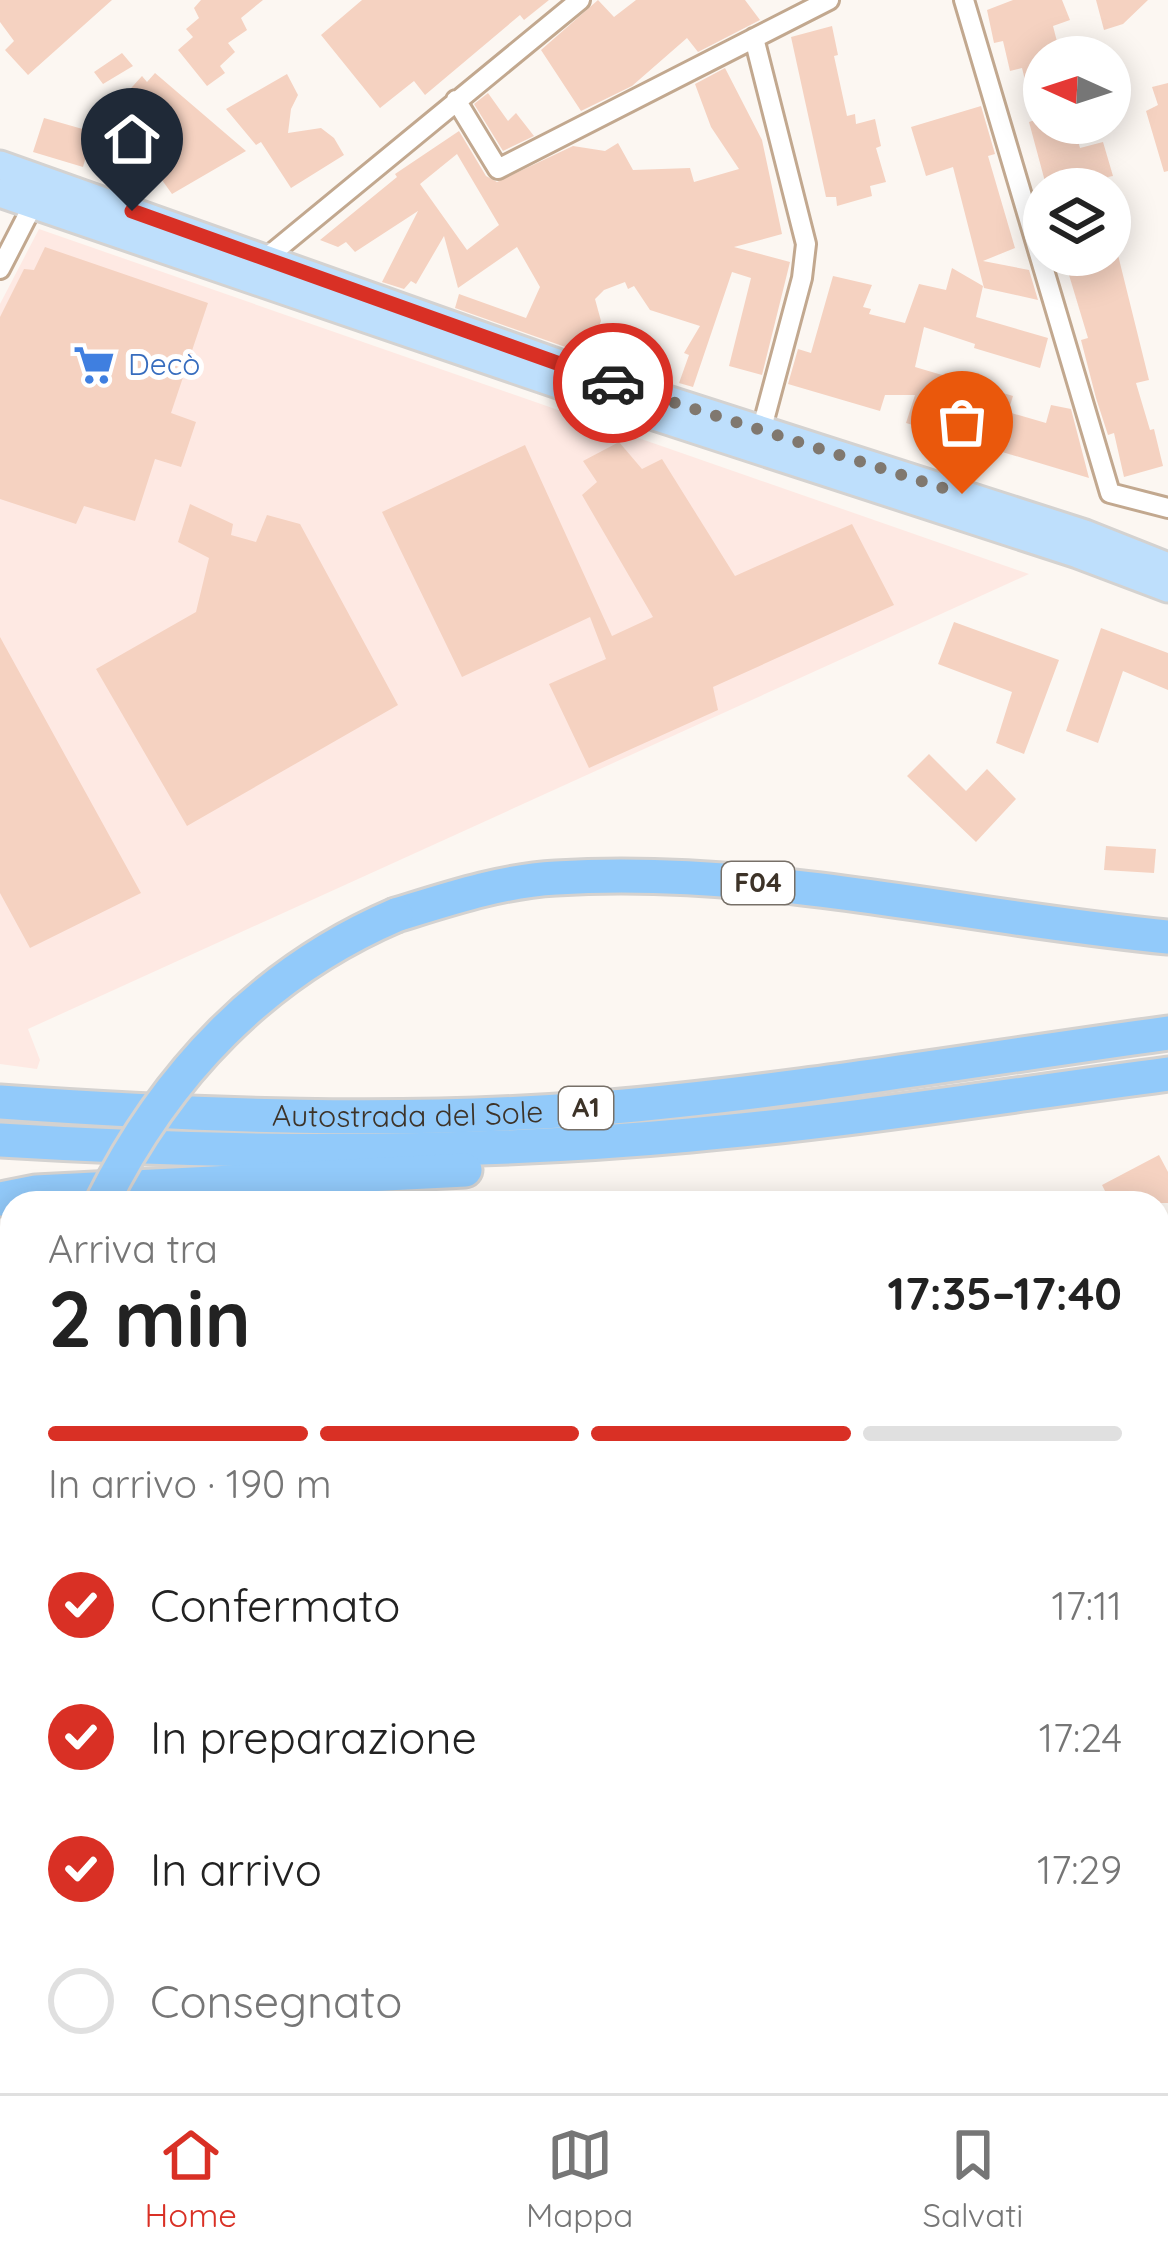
<!DOCTYPE html>
<html lang="it">
<head>
<meta charset="utf-8">
<style>
	:root { --surface:#fff; --page:#f6f6f6; --text:#222; --muted:#767676; --line:#e0e0e0; --accent:#d93025 }
	body { margin:0; font-family:Quicksand,sans-serif; background:var(--page); color:var(--text); height:100vh; display:flex; flex-direction:column; font-size:45px; white-space:nowrap }
	* { box-sizing:border-box; margin:0 }
	p { font-size:39px; color:var(--muted) }
	.icon { flex:none; width:66px; height:66px; fill:none; stroke:currentColor; stroke-width:2; stroke-linecap:round; stroke-linejoin:round }
	.map { position:relative; flex:1; overflow:hidden }
	.panel { position:absolute; left:0px; top:1191px; width:1170px; height:903px; display:flex; flex-direction:column; background:var(--surface); border-radius:36px 36px 0 0; box-shadow:0 6px 30px #0003 }
	.panel>* { flex:none }
	.needle { width:78px; rotate:273deg }
	.controls { position:absolute; left:1023px; top:36px; display:grid; gap:24px }
	.controls a { display:grid; place-items:center; width:108px; height:108px; border-radius:50%; background:var(--surface); box-shadow:0 6px 30px #0003; font-size:60px }
	.pin { position:absolute; display:grid; place-items:center; width:102px; height:102px; color:#fff; margin:-123px -51px; border-radius:50% 50% 50% 0; rotate:-45deg; box-shadow:0 0 12px #0007 }
	.pin .icon { rotate:45deg }
	.courier { position:absolute; display:grid; place-items:center; width:120px; height:120px; margin:-60px; border:9px solid #d93025; border-radius:50%; background:#fff; color:#222; box-shadow:0 3px 15px #0007 }
	.overview em { font-style:normal; font-weight:800 }
	.overview div { display:flex; flex-direction:column-reverse }
	.overview { display:flex; align-items:center; justify-content:space-between; height:204px; padding:0 48px }
	h1 { font-size:78px; font-weight:800; line-height:90px }
	.bar { display:grid; grid-template-columns:repeat(4,1fr); gap:18px 12px; align-content:center; height:144px; padding:0 48px }
	.bar i { height:15px; border-radius:9px; background:var(--line) }
	.bar .selected { background:var(--accent) }
	.bar p { grid-column:span 4 }
	ol { padding:0 48px; list-style:none }
	li { display:flex; align-items:center; gap:36px; height:132px }
	li p { margin-inline-start:auto }
	li .icon { padding:12px; border-radius:50%; background:var(--accent); color:#fff; stroke-width:4 }
	li:last-child { color:var(--muted) }
	li i { width:66px; height:66px; border:6px solid var(--line); border-radius:50% }
	.menu { display:flex; justify-content:space-around; align-items:center; height:168px; border-top:3px solid var(--line); background:var(--surface); font-size:33px; color:var(--muted) }
	.menu a { display:grid; justify-items:center; gap:6px }
	.menu .selected { color:var(--accent) }
	.map>svg:first-child { display:block }
	.industrial { fill:#fee9e3 }
	.green { fill:#b0d2bc }
	.building { fill:#f5d2c1; fill-rule:evenodd }
	.lines { fill:none; stroke-linecap:round; stroke-linejoin:round }
	.street-casing { stroke:#c2a88f; stroke-width:24 }
	.primary-casing { stroke:#d4d2d0; stroke-width:33 }
	.highway-casing { stroke:#d4d2d0; stroke-width:39 }
	.street { stroke:#fff; stroke-width:18 }
	.primary { stroke:#bedffc; stroke-width:27 }
	.highway { stroke:#92cafa; stroke-width:33 }
	.rail { stroke:#675e55; stroke-width:6; stroke-dasharray:18 9; stroke-linecap:butt }
	.highway-bridge-casing { stroke:#d4d2d0; stroke-width:39; stroke-linecap:butt }
	.highway-bridge { stroke:#92cafa; stroke-width:33 }
	.done { stroke:#80786f; stroke-width:12; stroke-dasharray:0 21.6 }
	.route { stroke:#d93025; stroke-width:15 }
	.labels { text-anchor:middle; stroke-width:10; stroke-linejoin:round; paint-order:stroke }
	.shield { fill:#fff; stroke:#777068; stroke-width:3 }
	.shield-label { font-size:27px; font-weight:bold; fill:#3d3328 }
	.shop-label { font-size:30px; fill:#366cbe; stroke:#fff; text-anchor:start }
	.street-label { font-size:30px; fill:#3d3328; stroke:#fff }
</style>
</head>
<body>
<div class="map">
<svg width="1168" height="2093" viewBox="0 0 1168 2093">
	<rect width="100%" height="100%" fill="#fcf7f2"/>
	<path class="industrial" d="M 39,229 L 1029,574 L 28,1029 L 40,1060 L 37,1069 L 0,1064 L 0,304 Z"/>
	<path class="green" d="M 0,1681 L 12,1685 L 12,1765 L 0,1759 Z
		M 12,1875 L 12,2082 L 237,2082 L 244,2093 L 0,2093 L 0,1876 Z"/>
	<path class="building" d="M 0,0 L 112,0 L 28,75 L 5,50 L 14,41 L 0,22 Z
		M 201,0 L 263,0 L 241,18 L 247,30 L 228,43 L 235,52 L 220,66 L 225,73 L 207,86 L 178,50 L 193,37 L 186,29 L 199,18 L 194,8 Z
		M 362,0 L 549,0 L 524,20 L 520,15 L 425,95 L 414,81 L 380,108 L 321,35 Z
		M 598,0 L 614,17 L 636,0 L 745,0 L 760,20 L 698,52 L 687,38 L 632,86 L 581,111 L 541,50 Z
		M 1013,0 L 1062,0 L 1070,20 L 1053,26 L 1061,57 L 1044,57 L 1044,123 L 1073,123 L 1080,148 L 1103,142 L 1113,176 L 1108,177 L 1112,189 L 1047,189 L 1029,122 L 1035,120 L 1022,68 L 1010,71 L 1003,41 L 994,43 L 987,10 Z
		M 1096,0 L 1148,0 L 1123,24 L 1104,30 Z
		M 832,26 L 838,55 L 834,56 L 847,116 L 855,114 L 856,124 L 875,119 L 881,146 L 876,148 L 886,182 L 870,186 L 872,196 L 837,206 L 836,197 L 826,197 L 791,37 Z
		M 122,53 L 133,66 L 103,84 L 94,72 Z
		M 725,68 L 762,140 L 782,234 L 734,247 L 790,262 L 762,375 L 729,366 L 751,278 L 732,272 L 693,387 L 679,383 L 689,355 L 684,353 L 700,326 L 650,310 L 634,286 L 628,289 L 625,282 L 604,290 L 595,299 L 601,321 L 588,355 L 455,308 L 459,294 L 526,318 L 540,287 L 517,247 L 458,288 L 444,236 L 416,284 L 411,281 L 404,289 L 382,282 L 418,211 L 355,252 L 346,242 L 338,247 L 320,240 L 397,177 L 395,174 L 459,131 L 486,176 L 497,182 L 573,146 L 605,151 L 618,143 L 633,170 L 690,168 L 694,182 L 739,169 L 711,127 L 695,84 ZM 457,154 L 499,225 L 467,250 L 420,184 Z
		M 155,73 L 246,151 L 172,194 L 147,159 L 152,156 L 105,117 L 142,76 L 147,82 Z
		M 287,74 L 298,95 L 291,109 L 288,133 L 321,128 L 334,138 L 344,155 L 291,188 L 261,142 L 256,145 L 226,109 Z
		M 1168,83 L 1168,171 L 1164,172 L 1146,111 L 1158,105 L 1152,87 Z
		M 488,93 L 508,121 L 516,113 L 534,136 L 503,151 L 474,104 Z
		M 981,106 L 995,154 L 988,156 L 1015,248 L 983,261 L 1029,270 L 1038,300 L 984,288 L 953,167 L 926,176 L 911,127 Z
		M 44,118 L 93,132 L 83,167 L 33,152 Z
		M 1114,196 L 1127,241 L 1110,246 L 1110,197 Z
		M 45,247 L 208,303 L 171,413 L 196,422 L 181,467 L 155,459 L 135,521 L 84,506 L 76,524 L 0,499 L 0,317 L 24,269 L 34,270 Z
		M 1070,255 L 1118,255 L 1149,380 L 1136,383 L 1150,430 L 1154,429 L 1163,466 L 1124,477 L 1114,433 L 1108,435 L 1096,398 L 1081,340 L 1088,338 L 1066,265 L 1072,264 Z
		M 952,268 L 983,286 L 976,317 L 1048,338 L 1040,368 L 974,348 L 975,344 L 924,327 L 915,367 L 1013,396 L 1008,412 L 1046,423 L 1051,405 L 1071,409 L 1089,478 L 906,423 L 915,395 L 885,395 L 880,411 L 788,384 L 798,349 L 811,353 L 833,276 L 872,285 L 863,307 L 871,309 L 869,314 L 905,323 L 919,284 L 946,290 Z
		M 619,442 L 642,469 L 662,459 L 735,576 L 852,524 L 894,605 L 713,687 L 718,710 L 589,768 L 549,684 L 606,659 L 590,617 L 462,677 L 382,512 L 525,445 L 612,636 L 653,617 L 582,495 L 597,482 L 583,461 Z
		M 190,504 L 233,524 L 231,535 L 256,542 L 267,515 L 300,524 L 398,705 L 187,826 L 96,669 L 196,612 L 209,558 L 178,542 Z
		M 954,622 L 1059,660 L 1024,754 L 996,743 L 1012,692 L 938,664 Z
		M 1101,628 L 1168,653 L 1168,690 L 1123,671 L 1098,743 L 1066,731 Z
		M 0,637 L 141,893 L 30,948 L 0,893 Z
		M 929,754 L 966,791 L 987,769 L 1016,799 L 976,842 L 907,776 Z
		M 1106,846 L 1156,849 L 1154,873 L 1104,870 Z
		M 1159,1155 L 1168,1172 L 1168,1203 L 1111,1203 L 1102,1185 Z"/>
	<g class="lines">
		<g class="street-casing">
			<path id="street" d="M 964,0 L 1110,493 L 1168,508
				M 754,38 L 806,244 L 802,278 L 759,439
				M 456,100 L 498,169 L 829,0
				M 263,266 L 265,259 L 580,0
				M 0,269 L 36,199
				M 1081,2082 L 1101,2093"/>
		</g>
		<g class="primary-casing">
			<path id="primary" d="M 0,165 L 602,379 L 1085,534 L 1168,567
				M 0,193 L 599,398 L 1078,554 L 1168,588"/>
		</g>
		<g class="highway-casing">
			<g id="highway">
				<path d="M 396,915 C 448,899 501,881 556,878 C 762,865 964,918 1168,937"/>
				<path id="s1" d="M 0,1102 C 199,1116 400,1124 600,1108 C 790,1092 979,1059 1168,1033"/>
				<path d="M 0,1140 C 229,1154 461,1156 690,1135 C 850,1121 1009,1095 1168,1074"/>
				<path d="M 0,1199 L 36,1192 L 465,1170"/>
				<path d="M 0,1784 L 12,1790"/>
				<path d="M 279,2082 L 286,2093"/>
				<path d="M 339,2082 L 346,2093"/>
			</g>
		</g>
		<use href="#street" class="street"/>
		<use href="#primary" class="primary"/>
		<use href="#highway" class="highway"/>
		<path class="rail" d="M 0,1660 L 12,1664
			M 1011,2082 L 1030,2093"/>
		<g class="highway-bridge-casing">
			<path id="highway-bridge" d="M 102,1203 C 165,1075 263,972 396,915"/>
		</g>
		<use href="#highway-bridge" class="highway-bridge"/>
	</g>
	<g class="lines">
		<path class="done" d="M 613,383 L 962,494"/>
		<path class="route" d="M 132,211 L 613,383"/>
	</g>
	<defs>
		<g id="supermarket-bare" transform="scale(3.24)"><path d="M-6-5.5h2.5l.6 2H6L4.5 2H-2.5L-4.4-4H-6ZM-1.5 3.2a1.3 1.3 0 1 0 .1 0ZM3 3.2a1.3 1.3 0 1 0 .1 0Z" fill="#3f7fe0" stroke="#fff" stroke-width="2.5" paint-order="stroke"/></g>
	</defs>
	<g fill-rule="evenodd">
		<use href="#supermarket-bare" x="94" y="365"/>
	</g>
	<g class="labels">
		<g class="shield">
			<rect x="722" y="862" width="72" height="42" rx="9"/>
			<rect x="559" y="1087" width="54" height="42" rx="9"/>
		</g>
		<g class="shield-label">
			<text x="758" y="892">F04</text>
			<text x="586" y="1117">A1</text>
		</g>
		<g class="shop-label">
			<text x="128" y="375">Decò</text>
		</g>
		<g class="street-label">
			<text dy="10" stroke="none"><textPath href="#s1" startOffset="408">Autostrada del Sole</textPath></text>
		</g>
	</g>
</svg>
<div class="controls">
<a><svg class="needle" viewBox="-14 -14 28 28"><path d="M0-13l5 13h-10z" fill="#e53935"/><path d="M0 13l5-13h-10z" fill="#767676"/></svg></a>
<a><svg class="icon" aria-label="layers" viewBox="0 0 24 24"><path d="M12 4l9 5-9 5-9-5zM3 14l9 5 9-5"/></svg></a>
</div>
<div class="pin" style="left:962px;top:494px;background:#ea580c"><svg class="icon" aria-label="bag" viewBox="0 0 24 24"><path d="M5 8h14l-1 12H6zM9 8a3 3 0 0 1 6 0"/></svg></div>
<div class="pin" style="left:132px;top:211px;background:#1f2937"><svg class="icon" aria-label="home" viewBox="0 0 24 24"><path d="M3 11l9-7 9 7M6 9v11h12V9"/></svg></div>
<div class="courier" style="left:613px;top:383px"><svg class="icon" aria-label="car" viewBox="0 0 24 24"><path d="M5 17H2v-5l4-1 3-4h7l3 4 3 1v5h-3M9 17h6M6 11h13"/><circle cx="7" cy="17" r="2"/><circle cx="17" cy="17" r="2"/></svg></div>
<section class="panel">
<div class="overview"><div><h1>2 min</h1><p>Arriva tra</p></div><em>17:35–17:40</em></div>
<div class="bar"><i class="selected"></i><i class="selected"></i><i class="selected"></i><i></i><p>In arrivo · 190 m</p></div>
<ol>
<li><svg class="icon" aria-label="check" viewBox="0 0 24 24"><path d="M5 12l5 5 9-10"/></svg>Confermato<p>17:11</p></li>
<li><svg class="icon" aria-label="check" viewBox="0 0 24 24"><path d="M5 12l5 5 9-10"/></svg>In preparazione<p>17:24</p></li>
<li><svg class="icon" aria-label="check" viewBox="0 0 24 24"><path d="M5 12l5 5 9-10"/></svg>In arrivo<p>17:29</p></li>
<li><i></i>Consegnato</li>
</ol>
</section>
</div>
<nav class="menu">
<a class="selected"><svg class="icon" aria-label="home" viewBox="0 0 24 24"><path d="M3 11l9-7 9 7M6 9v11h12V9"/></svg>Home</a>
<a><svg class="icon" aria-label="map" viewBox="0 0 24 24"><path d="M3 6l6-2 6 2 6-2v14l-6 2-6-2-6 2zM9 4v14M15 6v14"/></svg>Mappa</a>
<a><svg class="icon" aria-label="saved" viewBox="0 0 24 24"><path d="M7 4h10v16l-5-4-5 4z"/></svg>Salvati</a>
</nav>
</body>
</html>
